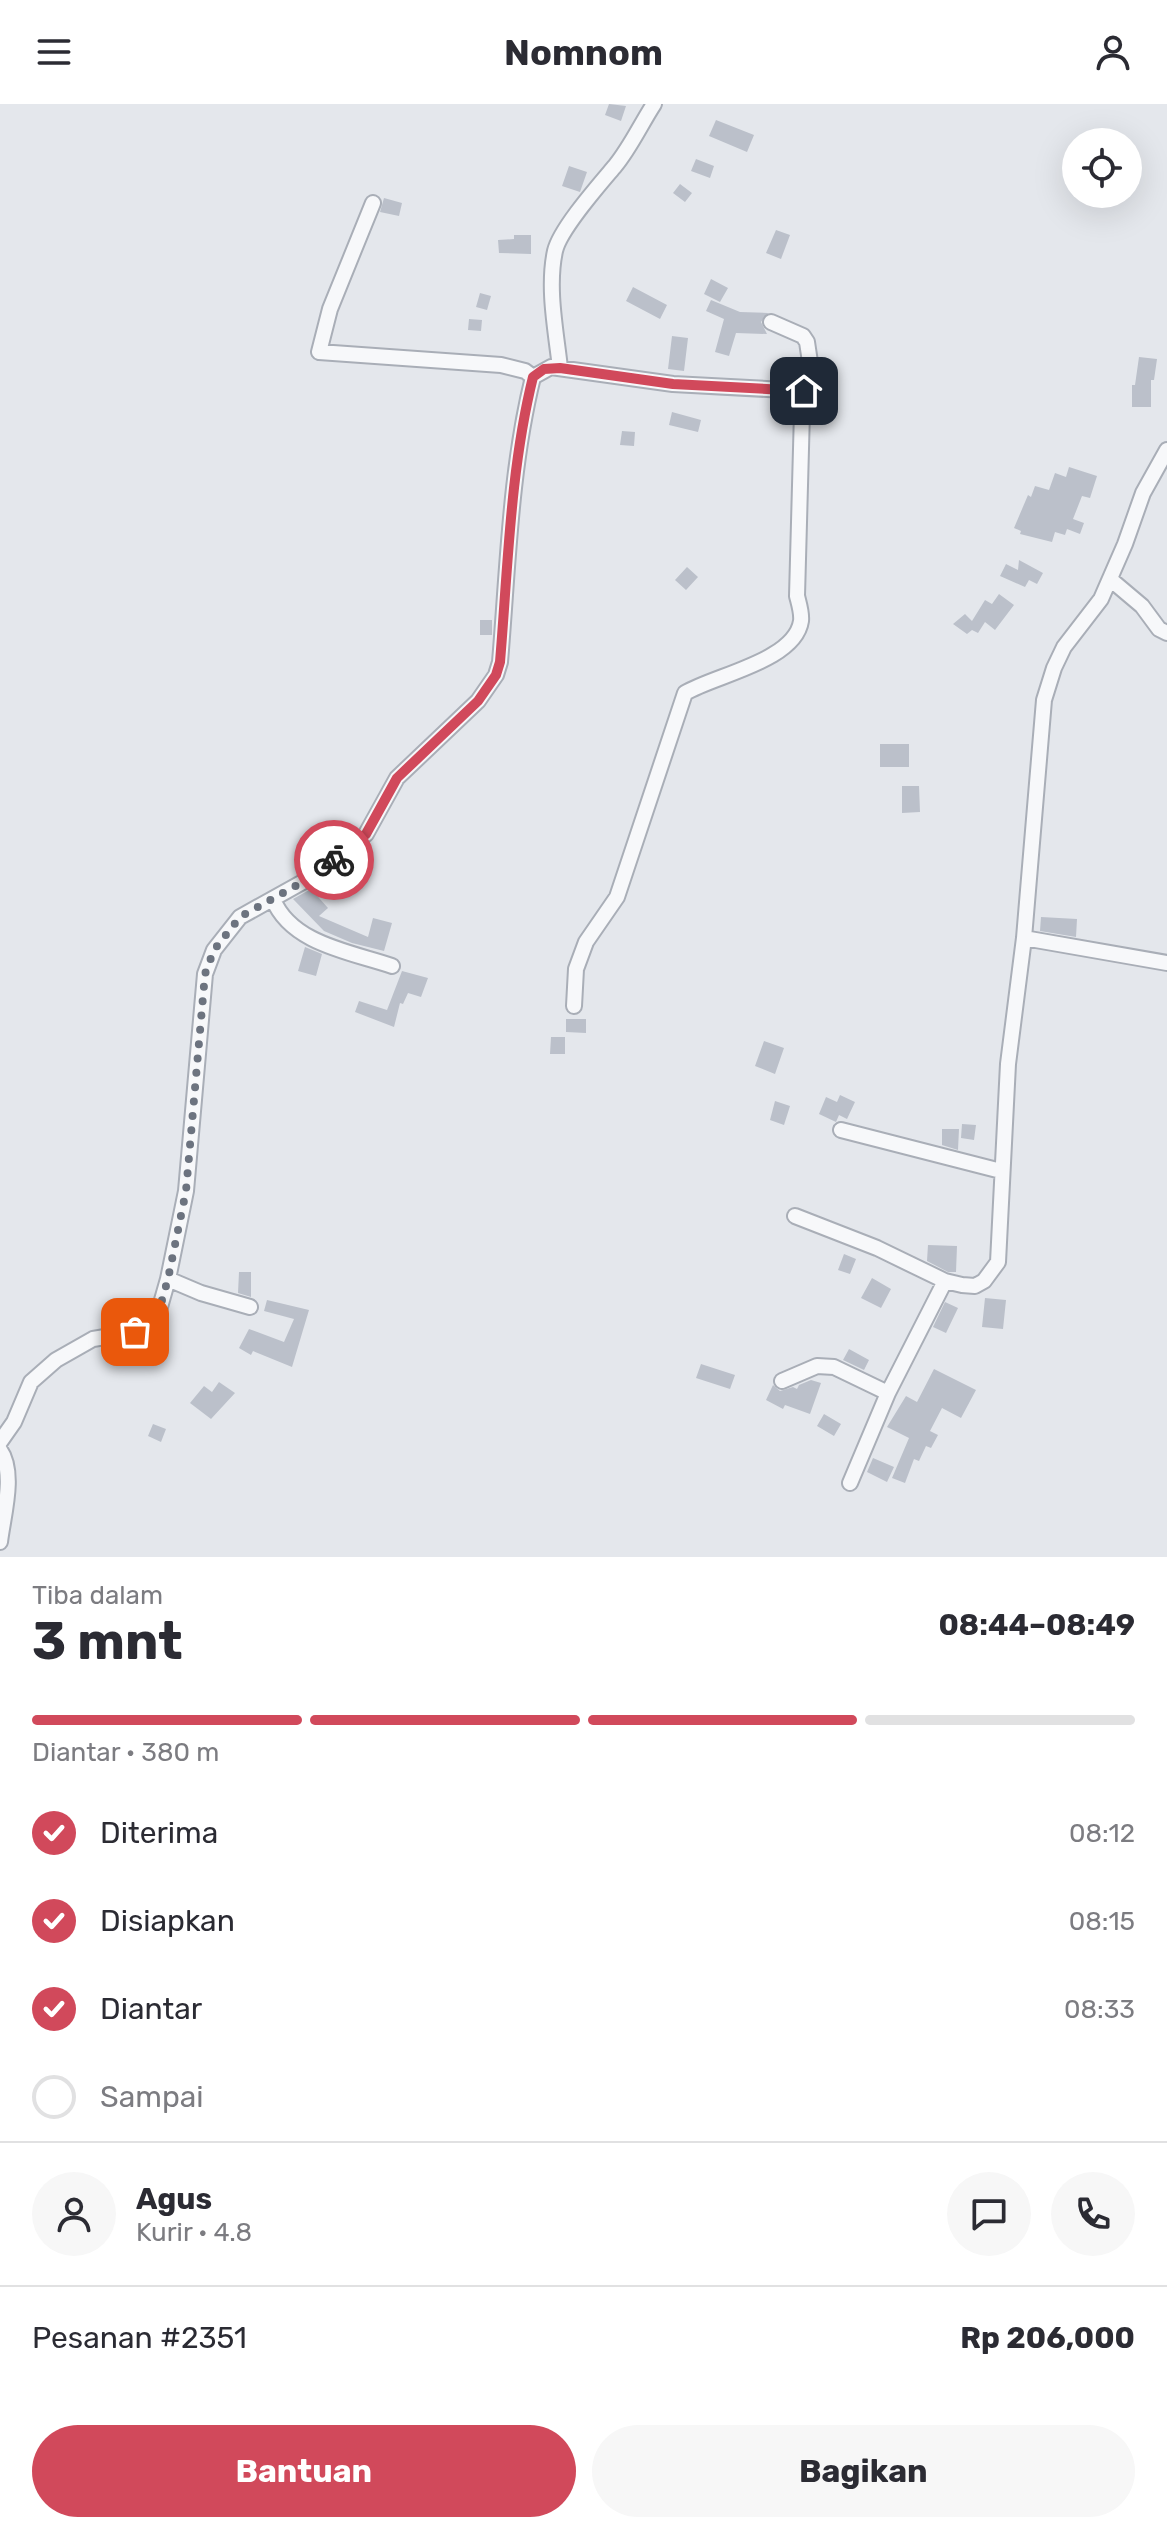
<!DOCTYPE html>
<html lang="id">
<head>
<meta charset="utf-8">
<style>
	:root { --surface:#fff; --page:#f7f7f7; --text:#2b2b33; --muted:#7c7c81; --line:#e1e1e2; --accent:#d1495b }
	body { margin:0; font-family:Rubik,sans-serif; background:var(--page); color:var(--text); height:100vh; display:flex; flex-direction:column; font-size:30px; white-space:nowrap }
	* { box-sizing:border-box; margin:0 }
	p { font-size:26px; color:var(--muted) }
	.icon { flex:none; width:44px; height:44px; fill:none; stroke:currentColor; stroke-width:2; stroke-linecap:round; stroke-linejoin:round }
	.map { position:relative; height:1453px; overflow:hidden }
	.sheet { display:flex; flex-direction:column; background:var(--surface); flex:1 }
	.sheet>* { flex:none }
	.fabs { position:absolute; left:1062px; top:24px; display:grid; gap:16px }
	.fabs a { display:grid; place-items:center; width:80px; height:80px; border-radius:50%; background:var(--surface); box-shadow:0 8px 32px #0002; font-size:40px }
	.pin { position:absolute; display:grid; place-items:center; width:68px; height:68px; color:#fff; margin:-34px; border-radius:16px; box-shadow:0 4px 12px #0006 }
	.courier { position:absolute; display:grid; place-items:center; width:80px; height:80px; margin:-40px; border:6px solid #d1495b; border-radius:50%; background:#fff; color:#222; box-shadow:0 2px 10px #0007 }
	.summary em { font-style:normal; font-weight:700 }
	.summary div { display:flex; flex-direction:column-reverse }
	.summary { display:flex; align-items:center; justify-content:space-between; height:136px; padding:0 32px }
	h1 { font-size:52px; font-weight:700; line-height:60px }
	.bar { display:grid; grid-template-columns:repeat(4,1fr); gap:12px 8px; align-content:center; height:96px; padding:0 32px }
	.bar i { height:10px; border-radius:6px; background:var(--line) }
	.bar .active { background:var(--accent) }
	.bar p { grid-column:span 4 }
	.line { display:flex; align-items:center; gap:20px; padding:0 32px; border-top:2px solid var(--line) }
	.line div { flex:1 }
	.round { display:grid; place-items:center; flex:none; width:84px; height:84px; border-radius:42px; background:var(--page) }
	ol { padding:0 32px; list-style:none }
	li { display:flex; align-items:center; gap:24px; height:88px }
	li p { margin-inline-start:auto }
	li .icon { padding:8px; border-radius:50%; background:var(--accent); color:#fff; stroke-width:4 }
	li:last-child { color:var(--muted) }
	li i { width:44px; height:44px; border:4px solid var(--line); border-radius:50% }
	.action { display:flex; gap:16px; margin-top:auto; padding:16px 32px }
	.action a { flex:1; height:92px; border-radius:48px; background:var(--accent); color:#fff; font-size:32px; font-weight:700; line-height:92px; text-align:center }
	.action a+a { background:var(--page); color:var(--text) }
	header { display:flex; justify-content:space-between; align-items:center; height:104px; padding:0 32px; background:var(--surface); font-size:36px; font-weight:700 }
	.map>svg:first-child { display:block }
	.building { fill:#bbc0ca }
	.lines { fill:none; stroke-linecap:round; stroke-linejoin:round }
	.street-casing { stroke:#a9aeb7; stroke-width:18 }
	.street { stroke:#f7f8fa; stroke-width:14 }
	.done { stroke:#6c737f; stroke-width:8; stroke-dasharray:0 14.4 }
	.route { stroke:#d1495b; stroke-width:10 }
</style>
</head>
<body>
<header><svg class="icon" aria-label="menu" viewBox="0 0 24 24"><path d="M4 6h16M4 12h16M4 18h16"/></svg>Nomnom<svg class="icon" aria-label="person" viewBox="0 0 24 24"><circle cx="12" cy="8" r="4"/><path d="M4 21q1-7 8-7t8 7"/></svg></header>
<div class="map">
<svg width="1167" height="1453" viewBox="0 0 1167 1453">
	<rect width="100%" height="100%" fill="#e4e7ec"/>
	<path class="building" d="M 609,0 L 626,2 L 621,17 L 605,11 Z
		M 716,16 L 754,31 L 747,48 L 709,32 Z
		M 696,55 L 714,62 L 710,74 L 691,67 Z
		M 569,62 L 587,68 L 580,88 L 562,82 Z
		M 680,80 L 692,89 L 685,98 L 673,89 Z
		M 384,94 L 402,99 L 399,112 L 380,108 Z
		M 776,126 L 790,131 L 781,155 L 766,149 Z
		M 514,131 L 531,131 L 531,150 L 499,149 L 498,136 L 514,135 Z
		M 711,175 L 728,184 L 720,198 L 704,190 Z
		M 633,183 L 667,201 L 660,215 L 626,197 Z
		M 480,189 L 491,192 L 487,206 L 476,203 Z
		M 711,196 L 740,208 L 768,209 L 761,218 L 767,230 L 736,229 L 729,252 L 715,248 L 724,215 L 706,207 Z
		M 469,215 L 482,216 L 481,227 L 468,226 Z
		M 672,232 L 688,234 L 684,267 L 668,265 Z
		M 1139,253 L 1157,255 L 1154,276 L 1151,276 L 1151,303 L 1132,303 L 1132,281 L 1135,281 Z
		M 672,308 L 701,316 L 698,328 L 669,321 Z
		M 622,327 L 635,328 L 634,342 L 620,341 Z
		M 1069,363 L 1097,372 L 1090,394 L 1082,392 L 1073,415 L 1084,419 L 1080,430 L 1067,425 L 1065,431 L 1055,428 L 1052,438 L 1020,430 L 1021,427 L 1014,424 L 1028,391 L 1031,393 L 1035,382 L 1049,386 L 1055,369 L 1066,373 Z
		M 1019,456 L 1043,469 L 1037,480 L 1029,476 L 1025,483 L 1000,472 L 1006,460 L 1018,466 Z
		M 687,463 L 698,473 L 686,486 L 675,476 Z
		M 999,490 L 1014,501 L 995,526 L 985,518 L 978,529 L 972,526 L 967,530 L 953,520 L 965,510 L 972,517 L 985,496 L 992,500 Z
		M 480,516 L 492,516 L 492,531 L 480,531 Z
		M 880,640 L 909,640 L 909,663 L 880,663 Z
		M 902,682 L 919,682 L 920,708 L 902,709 Z
		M 311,785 L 328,804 L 319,812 L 368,833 L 373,814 L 392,819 L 384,847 L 352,839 L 324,827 L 293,795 Z
		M 1041,813 L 1077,815 L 1076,833 L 1040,827 Z
		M 305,843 L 322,850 L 316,872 L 298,867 Z
		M 402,867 L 428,874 L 421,893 L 408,889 L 403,900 L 400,899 L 394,923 L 355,908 L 359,897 L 387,906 Z
		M 566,915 L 586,915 L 586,929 L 566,928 Z
		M 551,933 L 565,933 L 565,950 L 550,950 Z
		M 764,937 L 784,944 L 775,970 L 755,962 Z
		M 840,991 L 855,998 L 847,1015 L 839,1011 L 836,1018 L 819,1010 L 826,993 L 837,998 Z
		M 775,997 L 790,1002 L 784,1021 L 770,1016 Z
		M 962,1020 L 976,1021 L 974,1036 L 961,1034 Z
		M 942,1025 L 959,1025 L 958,1046 L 942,1041 Z
		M 928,1141 L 957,1142 L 956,1168 L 948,1168 L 927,1157 Z
		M 844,1150 L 856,1155 L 850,1170 L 838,1166 Z
		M 239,1168 L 251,1168 L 251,1193 L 238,1189 Z
		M 872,1174 L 891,1185 L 881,1204 L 861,1194 Z
		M 985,1194 L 1006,1196 L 1003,1225 L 982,1223 Z
		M 267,1196 L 309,1206 L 292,1263 L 253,1247 L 251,1251 L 239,1244 L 249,1225 L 284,1238 L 294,1215 L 264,1207 Z
		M 945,1198 L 958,1204 L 946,1229 L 933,1223 Z
		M 849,1245 L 869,1256 L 864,1266 L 843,1256 Z
		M 701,1260 L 735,1271 L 730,1285 L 696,1274 Z
		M 934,1265 L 976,1286 L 961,1314 L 942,1304 L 930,1327 L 938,1331 L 931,1344 L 926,1342 L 919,1357 L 914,1355 L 905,1379 L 892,1374 L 909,1334 L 887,1323 L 906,1292 L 917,1298 Z
		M 811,1276 L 821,1279 L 810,1310 L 785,1301 L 783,1305 L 766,1296 L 773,1281 L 780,1287 L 793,1283 L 797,1285 L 799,1281 Z
		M 219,1278 L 235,1289 L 211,1315 L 190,1299 L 204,1282 L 212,1288 Z
		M 824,1310 L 841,1320 L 834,1332 L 817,1322 Z
		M 153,1320 L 166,1325 L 161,1338 L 148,1332 Z
		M 873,1354 L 894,1363 L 887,1378 L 867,1368 Z"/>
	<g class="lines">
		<g class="street-casing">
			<path id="street" d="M 373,99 L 330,205 L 319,248 L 501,261 L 525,267 L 533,273
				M 560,264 C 556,227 547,184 555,147 C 560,125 599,81 615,62 C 630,44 641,20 654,0
				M 1110,475 L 1142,502 L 1159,525 L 1167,529
				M 273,795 C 291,840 351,848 392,862
				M 1024,834 L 1167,859
				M 574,902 L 576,865 L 586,838 L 617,793 L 685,589 C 715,571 795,557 801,517 C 802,509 799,500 797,492 L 802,308 L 810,258 L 807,238 L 803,232 L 771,218
				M 841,1026 L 1001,1067
				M 795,1112 L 877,1144 L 945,1177 L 962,1181 L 975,1182 L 984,1177 L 998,1158 L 1008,960 L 1024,834 L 1044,596 L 1054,564 L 1064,543 L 1101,495 L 1125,440 L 1143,389 L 1167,346
				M 168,1175 L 201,1189 L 250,1203
				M 782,1277 L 817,1262 L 834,1263 L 888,1289
				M 0,1338 L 14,1318 L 31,1278 L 56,1256 L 93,1235 L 135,1228 L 149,1219 L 160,1203 L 168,1175 L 186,1087 L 205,870 L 214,846 L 240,813 L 310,774 L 366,730 L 397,674 L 478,597 L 496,571 L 500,558 C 508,463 510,366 533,273 L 551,263 L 673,280 L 804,287
				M 0,1346 C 16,1369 3,1412 0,1438
				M 850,1379 L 888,1289 L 945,1177"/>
		</g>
		<use href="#street" class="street"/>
	</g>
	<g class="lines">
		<path class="done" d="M 135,1228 L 149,1219 L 160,1203 L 168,1175 L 186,1087 L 205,870 L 214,846 L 240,813 L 310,774 L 334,756"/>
		<path class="route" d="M 334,756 L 366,730 L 397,674 L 478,597 L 496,571 L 500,558 C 508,463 510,366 533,273 L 544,265 L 560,264 L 673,280 L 804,287"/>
	</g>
</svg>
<div class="fabs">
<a><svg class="icon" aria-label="locate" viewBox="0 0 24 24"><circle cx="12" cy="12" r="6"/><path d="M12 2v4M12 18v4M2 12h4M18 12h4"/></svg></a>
</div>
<div class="pin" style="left:135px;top:1228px;background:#ea580c"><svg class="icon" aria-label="bag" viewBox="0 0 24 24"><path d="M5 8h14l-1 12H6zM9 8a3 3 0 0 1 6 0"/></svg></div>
<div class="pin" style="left:804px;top:287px;background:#1f2937"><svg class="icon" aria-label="home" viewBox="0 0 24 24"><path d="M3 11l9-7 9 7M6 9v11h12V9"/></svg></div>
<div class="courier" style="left:334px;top:756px"><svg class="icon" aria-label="bike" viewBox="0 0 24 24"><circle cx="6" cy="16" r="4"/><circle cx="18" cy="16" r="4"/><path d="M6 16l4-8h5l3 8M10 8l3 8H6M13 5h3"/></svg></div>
</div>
<section class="sheet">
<div class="summary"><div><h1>3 mnt</h1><p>Tiba dalam</p></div><em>08:44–08:49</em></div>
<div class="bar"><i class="active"></i><i class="active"></i><i class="active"></i><i></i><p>Diantar · 380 m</p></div>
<ol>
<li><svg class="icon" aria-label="check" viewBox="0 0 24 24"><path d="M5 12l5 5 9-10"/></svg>Diterima<p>08:12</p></li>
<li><svg class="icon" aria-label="check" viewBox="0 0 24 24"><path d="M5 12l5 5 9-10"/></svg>Disiapkan<p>08:15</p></li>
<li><svg class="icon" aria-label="check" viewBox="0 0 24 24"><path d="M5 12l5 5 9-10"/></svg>Diantar<p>08:33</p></li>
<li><i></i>Sampai</li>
</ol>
<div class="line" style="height:144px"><a class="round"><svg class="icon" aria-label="person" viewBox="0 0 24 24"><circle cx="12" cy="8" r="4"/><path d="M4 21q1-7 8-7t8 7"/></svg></a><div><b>Agus</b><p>Kurir · 4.8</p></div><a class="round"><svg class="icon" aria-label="chat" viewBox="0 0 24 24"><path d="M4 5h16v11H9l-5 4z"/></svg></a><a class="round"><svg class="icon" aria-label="phone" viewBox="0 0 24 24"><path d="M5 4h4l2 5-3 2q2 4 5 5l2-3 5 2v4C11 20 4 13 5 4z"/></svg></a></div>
<div class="line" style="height:104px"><div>Pesanan #2351</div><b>Rp 206,000</b></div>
<div class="action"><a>Bantuan</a><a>Bagikan</a></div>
</section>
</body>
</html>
